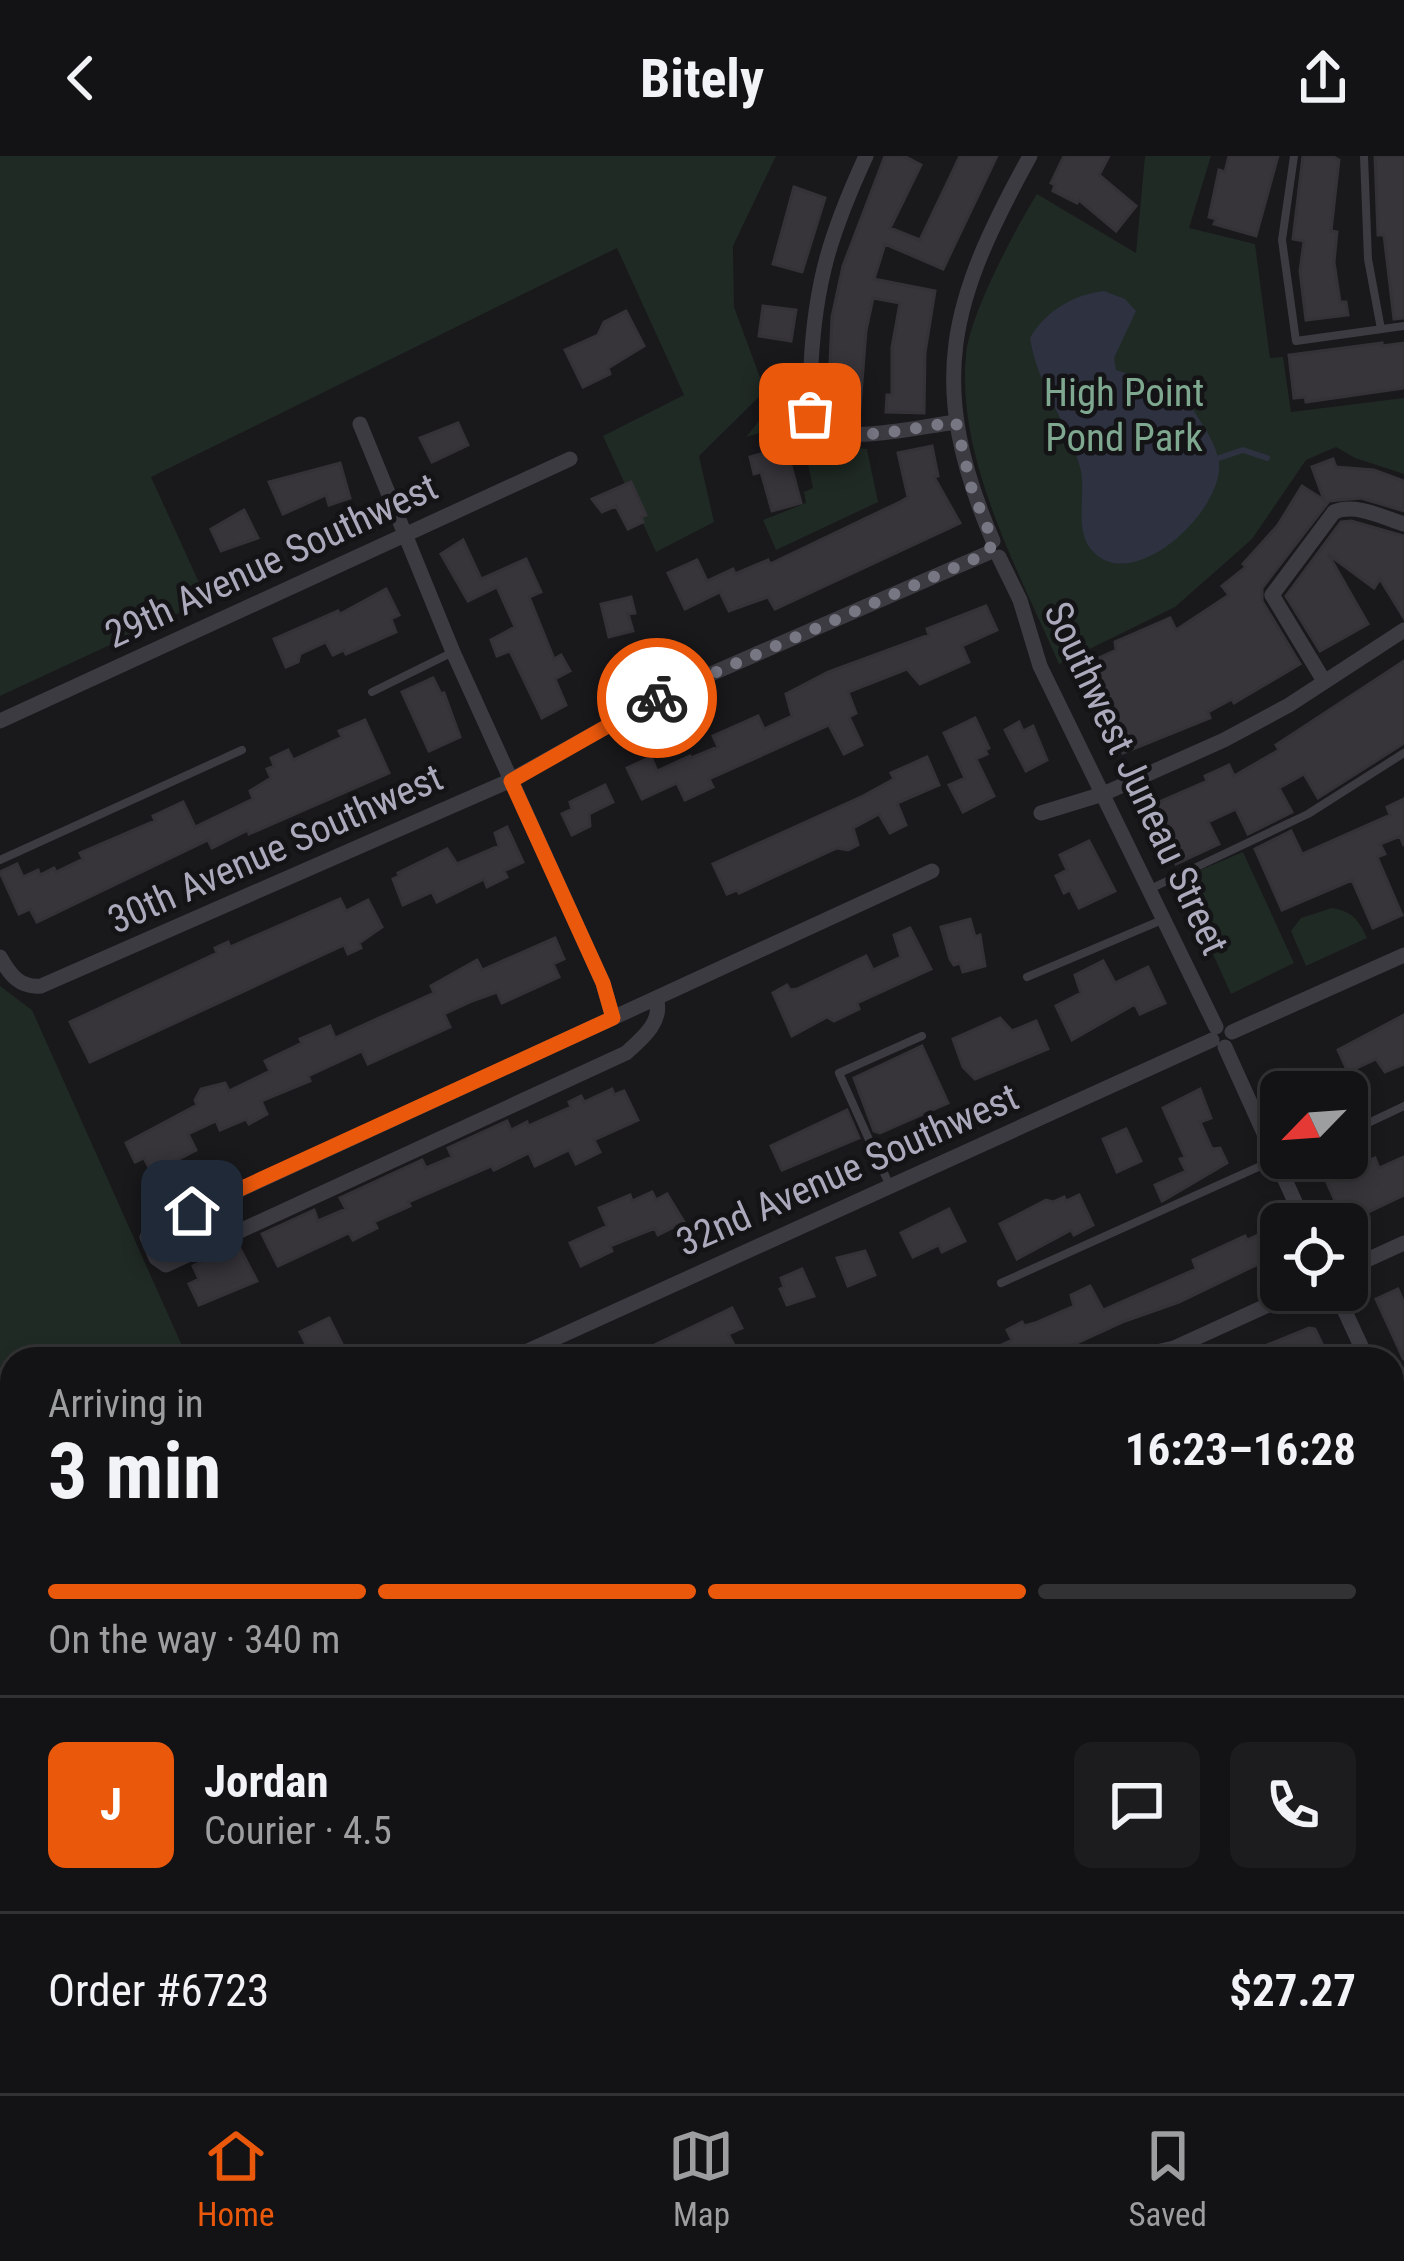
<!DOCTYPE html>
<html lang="en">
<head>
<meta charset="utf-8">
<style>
	:root { --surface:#131214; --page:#1c1b1d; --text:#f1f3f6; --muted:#9d9ea0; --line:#323234; --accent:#ea580c }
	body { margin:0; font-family:"Roboto Condensed",sans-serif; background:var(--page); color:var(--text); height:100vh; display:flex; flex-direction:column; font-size:45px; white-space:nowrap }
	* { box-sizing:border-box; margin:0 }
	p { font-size:39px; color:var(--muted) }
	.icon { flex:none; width:66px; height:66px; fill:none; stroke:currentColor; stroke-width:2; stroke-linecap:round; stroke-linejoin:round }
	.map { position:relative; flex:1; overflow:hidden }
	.side { position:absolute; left:0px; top:1191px; width:1404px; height:747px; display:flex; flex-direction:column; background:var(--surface); border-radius:36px 36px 0 0; box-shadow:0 6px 18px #0003,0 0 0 3px var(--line) }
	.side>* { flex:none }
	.needle { width:78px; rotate:245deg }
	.controls { position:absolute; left:1260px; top:915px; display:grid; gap:24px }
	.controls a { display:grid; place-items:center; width:108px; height:108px; border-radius:18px; background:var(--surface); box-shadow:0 6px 18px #0003,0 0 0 3px var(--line); font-size:60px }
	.pin { position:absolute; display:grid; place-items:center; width:102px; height:102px; color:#fff; margin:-51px; border-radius:24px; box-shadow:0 6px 18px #0006 }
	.courier { position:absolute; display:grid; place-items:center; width:120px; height:120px; margin:-60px; border:9px solid #ea580c; border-radius:50%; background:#fff; color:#222; box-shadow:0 3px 15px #0007 }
	.summary em { font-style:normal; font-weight:700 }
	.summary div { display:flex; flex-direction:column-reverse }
	.summary { display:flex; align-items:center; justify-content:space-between; height:204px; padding:0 48px }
	h1 { font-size:78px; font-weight:700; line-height:90px }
	.bar { display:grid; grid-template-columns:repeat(4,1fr); gap:18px 12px; align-content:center; height:144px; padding:0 48px }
	.bar i { height:15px; border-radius:9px; background:var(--line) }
	.bar .selected { background:var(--accent) }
	.bar p { grid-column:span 4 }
	.line { display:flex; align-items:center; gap:30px; padding:0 48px; border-top:3px solid var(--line) }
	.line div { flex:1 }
	.round { display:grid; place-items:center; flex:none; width:126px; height:126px; border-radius:18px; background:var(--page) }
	header { display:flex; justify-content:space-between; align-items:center; height:156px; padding:0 48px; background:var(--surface); font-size:54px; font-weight:700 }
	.dock { display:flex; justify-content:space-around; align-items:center; height:168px; border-top:3px solid var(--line); background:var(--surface); font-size:33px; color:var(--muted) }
	.dock a { display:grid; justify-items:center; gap:6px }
	.dock .selected { color:var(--accent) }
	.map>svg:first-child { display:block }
	.green { fill:#202a24 }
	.water { fill:#2d3140 }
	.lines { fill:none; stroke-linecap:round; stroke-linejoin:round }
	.stream { stroke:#2d3140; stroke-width:6 }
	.building { fill:#37353a; stroke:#343237; stroke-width:3 }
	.lane { stroke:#3c3b42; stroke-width:8 }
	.street { stroke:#3c3b42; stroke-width:15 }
	.secondary { stroke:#484750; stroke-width:21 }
	.done { stroke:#777784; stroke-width:12; stroke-dasharray:0 21.6 }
	.route { stroke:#ea580c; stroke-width:15 }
	.labels { text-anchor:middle; stroke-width:9; stroke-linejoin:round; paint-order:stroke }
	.park-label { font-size:39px; fill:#7fa890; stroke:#141316 }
	.street-label { font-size:39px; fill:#aaaabc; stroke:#141316 }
</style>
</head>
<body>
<header><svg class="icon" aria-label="back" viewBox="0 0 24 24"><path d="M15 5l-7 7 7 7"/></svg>Bitely<svg class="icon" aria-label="share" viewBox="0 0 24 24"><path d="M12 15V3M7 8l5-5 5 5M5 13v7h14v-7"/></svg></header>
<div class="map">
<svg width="1404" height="1937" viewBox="0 0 1404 1937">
	<rect width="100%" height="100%" fill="#19181b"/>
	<path class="green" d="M 0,0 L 776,0 L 733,90 L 734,151 L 765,235 L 699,300 L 714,366 L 656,396 L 603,280 L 684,239 L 617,92 L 151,321 L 207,444 L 0,540 Z
		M 1145,0 L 1211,0 L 1189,72 L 1255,88 L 1270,202 L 1283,201 L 1291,256 L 1404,242 L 1404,318 L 1355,302 L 1336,291 L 1306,304 L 1252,383 L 1175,451 L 1059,508 C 1019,415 956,304 966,199 C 969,160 1015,73 1037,38 L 1136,97 Z
		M 769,210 L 792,211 L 795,267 L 746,281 L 779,240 L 781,232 Z
		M 823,287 L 867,293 L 878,346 L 776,394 L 763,364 L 806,347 L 804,336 L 813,332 L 807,303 Z
		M 1243,696 L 1294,807 L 1231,838 L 1179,723 Z
		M 1332,752 C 1352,755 1359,764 1367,782 L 1306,810 L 1291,775 L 1301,762 Z
		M 0,830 L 32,854 L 188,1203 L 12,1203 L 12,1824 L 0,1830 Z"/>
	<path class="water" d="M 1104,135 L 1125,143 L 1136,155 L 1114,202 L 1116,214 L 1182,236 C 1193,256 1212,278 1218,301 C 1231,350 1130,445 1090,392 C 1074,370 1087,336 1080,311 C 1067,264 1038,232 1030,182 C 1045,155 1075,138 1104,135 Z"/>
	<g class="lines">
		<path class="stream" d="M 1219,302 L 1243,294 L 1267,302"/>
	</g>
	<path class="building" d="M 885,0 L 904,0 L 921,9 L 890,72 L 920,84 L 960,0 L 997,0 L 943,113 L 885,88 L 874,123 L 935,135 L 925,197 L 924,257 L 886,256 L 887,239 L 892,239 L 892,191 L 900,147 L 873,142 L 866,175 L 860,252 L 828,253 L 832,161 L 843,110 Z
		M 1064,0 L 1109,0 L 1099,19 L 1136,50 L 1116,75 L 1079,44 L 1077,47 L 1053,35 L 1055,29 L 1051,27 Z
		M 1229,0 L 1278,0 L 1256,80 L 1214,68 L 1216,63 L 1209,61 L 1219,14 L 1225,16 Z
		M 1303,0 L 1332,0 L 1339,4 L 1331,75 L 1337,76 L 1334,106 L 1340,146 L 1346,146 L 1348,159 L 1306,164 L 1300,115 L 1304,85 L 1293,83 Z
		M 1375,0 L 1404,0 L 1404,162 L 1394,163 L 1384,79 L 1378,79 Z
		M 794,31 L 825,42 L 802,116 L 773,108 Z
		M 763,150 L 796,154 L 791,185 L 759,180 Z
		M 626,155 L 644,190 L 608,212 L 610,218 L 583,231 L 565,194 L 598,179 L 604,166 Z
		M 1382,187 L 1382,190 L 1404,187 L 1404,232 L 1306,246 L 1305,241 L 1294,242 L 1289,199 Z
		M 458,267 L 468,289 L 432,306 L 420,282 Z
		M 932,290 L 938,320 L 934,321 L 960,367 L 775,453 L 768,441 L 729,455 L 720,436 L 685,453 L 668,417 L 697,404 L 707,425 L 733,413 L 735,418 L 768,404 L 770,408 L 902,345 L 908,341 L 898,297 Z
		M 786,291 L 801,347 L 772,355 L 761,316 L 754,318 L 750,301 Z
		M 1333,303 L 1336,311 L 1374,314 L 1404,325 L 1404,355 L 1361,342 L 1329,345 L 1262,432 L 1262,445 L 1300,508 L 1234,547 L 1232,543 L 1208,556 L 1210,562 L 1123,597 L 1088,519 L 1093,517 L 1088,507 L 1116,494 L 1115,486 L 1170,462 L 1176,474 L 1229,439 L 1222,430 L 1246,411 L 1243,408 L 1278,369 L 1302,330 L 1324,344 L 1312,311 Z
		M 340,307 L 350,342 L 329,349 L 326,339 L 283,358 L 269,326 Z
		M 631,326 L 646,359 L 641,361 L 643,366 L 628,373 L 616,350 L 602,356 L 592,343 Z
		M 244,354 L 258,382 L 221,395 L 211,373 Z
		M 1351,365 L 1404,380 L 1404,462 L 1380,423 L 1374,432 L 1328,398 L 1368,468 L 1320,495 L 1286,440 L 1341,366 Z
		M 463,384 L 481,423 L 526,403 L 541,436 L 529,441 L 554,503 L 561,499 L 570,515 L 555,523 L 566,549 L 542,562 L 510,495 L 497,500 L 491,484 L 515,471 L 497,431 L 468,445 L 441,398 Z
		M 386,433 L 399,459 L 391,463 L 396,476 L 346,498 L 344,494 L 333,499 L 326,486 L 300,498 L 298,506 L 286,511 L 274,483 L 338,455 L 340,458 Z
		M 631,441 L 635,457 L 628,458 L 633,475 L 609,481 L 601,448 Z
		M 986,450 L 997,474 L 962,490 L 969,506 L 920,528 L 907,513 L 848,536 L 856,557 L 849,561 L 862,589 L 844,598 L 829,569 L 709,623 L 713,631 L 685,644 L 677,627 L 642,643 L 627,612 L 651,601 L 657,615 L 690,600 L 691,602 L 718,591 L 713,580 L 758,560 L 764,573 L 792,560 L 786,538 L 828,516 L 929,479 L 927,473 Z
		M 1404,505 L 1404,587 L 1318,642 L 1304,618 L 1279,632 L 1292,656 L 1248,678 L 1236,653 L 1208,666 L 1219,688 L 1176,708 L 1150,650 L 1207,625 L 1205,620 L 1229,609 L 1234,620 L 1279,594 L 1276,589 Z
		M 433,522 L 441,538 L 444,537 L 460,581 L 429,595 L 402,536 Z
		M 975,562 L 989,592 L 985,594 L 987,598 L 976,603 L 994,640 L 963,656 L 949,629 L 965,622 L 944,577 Z
		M 365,564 L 389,617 L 249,678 L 248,674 L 212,692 L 208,684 L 37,766 L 30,753 L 19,758 L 0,716 L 17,708 L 23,721 L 38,714 L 40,719 L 54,712 L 56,716 L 83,703 L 80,697 L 155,665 L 153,660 L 183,646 L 195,671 L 253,643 L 250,635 L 271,622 L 267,613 L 274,610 L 271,602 L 288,594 L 293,604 L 342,581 L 339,575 Z
		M 1019,566 L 1023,575 L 1033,570 L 1047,604 L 1026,615 L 1005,574 Z
		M 927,601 L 939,629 L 897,647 L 906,669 L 890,677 L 879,658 L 853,672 L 858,689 L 848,694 L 837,692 L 739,737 L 737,734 L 727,738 L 713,708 L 863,640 L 894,623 L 891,617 Z
		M 605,629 L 613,646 L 589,658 L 590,670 L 572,679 L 562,658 L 572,653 L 570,646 Z
		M 1404,643 L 1404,690 L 1400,680 L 1380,688 L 1385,698 L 1377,701 L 1402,759 L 1373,772 L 1352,724 L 1282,754 L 1255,693 L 1291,675 L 1302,698 L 1390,659 L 1387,651 Z
		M 507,671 L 523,706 L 504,715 L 507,721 L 487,731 L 484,723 L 437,746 L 432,736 L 403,749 L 393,723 L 399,720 L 398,717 L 447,693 L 457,708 L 499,690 L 495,677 Z
		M 1089,685 L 1115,735 L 1079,752 L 1070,734 L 1064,737 L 1056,720 L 1067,714 L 1060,699 Z
		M 340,743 L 346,755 L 368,744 L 382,771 L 359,787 L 361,792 L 348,798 L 344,789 L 90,906 L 70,866 L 217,797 L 215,792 L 228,786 L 230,791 Z
		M 970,763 L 975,781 L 980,779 L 985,810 L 963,816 L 960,807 L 954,809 L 950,803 L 941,771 Z
		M 910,772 L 931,813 L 857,847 L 859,853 L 834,865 L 827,861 L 792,880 L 773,837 L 787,829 L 790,834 L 797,833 L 866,800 L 873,814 L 901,801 L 894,779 Z
		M 555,782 L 564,803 L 553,808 L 559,821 L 502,847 L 497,836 L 472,845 L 444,858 L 450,871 L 368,908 L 362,895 L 334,908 L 308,920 L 310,925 L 261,945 L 267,958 L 249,968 L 246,963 L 220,974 L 216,965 L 188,978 L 196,994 L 152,1017 L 144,1002 L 135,1006 L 126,987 L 197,949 L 195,944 L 201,933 L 225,927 L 229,935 L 270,915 L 265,905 L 302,887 L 300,883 L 330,870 L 335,882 L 434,837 L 431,830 L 477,804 L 482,814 Z
		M 1103,805 L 1115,827 L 1148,811 L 1165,847 L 1140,858 L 1135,848 L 1072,884 L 1056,850 L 1081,837 L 1075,819 Z
		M 1404,859 L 1404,908 L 1385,916 L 1376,903 L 1348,916 L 1338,894 Z
		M 1000,862 L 1012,875 L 1036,865 L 1048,893 L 975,923 L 963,911 L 953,883 Z
		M 922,890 L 948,947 L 880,977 L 874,975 L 854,922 Z
		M 612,933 L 614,939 L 624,935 L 638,964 L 594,984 L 600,996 L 576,1008 L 569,994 L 535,1010 L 529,997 L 494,1014 L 491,1010 L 408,1046 L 410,1050 L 374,1066 L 377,1072 L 353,1084 L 349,1077 L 278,1110 L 262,1078 L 314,1054 L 318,1065 L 346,1053 L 340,1042 L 422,1004 L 426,1012 L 452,1001 L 448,992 L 507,965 L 511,974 L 527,966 L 528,970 L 571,951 L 569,946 L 581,940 L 584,946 Z
		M 1200,933 L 1211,962 L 1200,966 L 1212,993 L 1220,992 L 1227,1007 L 1162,1045 L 1155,1029 L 1186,1015 L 1180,1003 L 1185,1001 L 1163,952 Z
		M 847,954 L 859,982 L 782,1014 L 771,990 Z
		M 1126,973 L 1141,1005 L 1117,1016 L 1103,983 Z
		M 1404,1001 L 1404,1039 L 1345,1067 L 1325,1022 L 1375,1002 L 1379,1012 Z
		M 652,1036 L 656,1044 L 667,1038 L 684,1066 L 658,1079 L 655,1072 L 610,1090 L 612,1095 L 581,1110 L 570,1087 L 607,1070 L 599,1052 L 630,1039 L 632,1045 Z
		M 1079,1039 L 1093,1069 L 1074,1079 L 1071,1074 L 1017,1103 L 1000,1068 L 1046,1044 L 1053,1046 L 1064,1041 L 1066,1045 Z
		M 949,1053 L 965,1085 L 942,1096 L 939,1089 L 913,1101 L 901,1077 Z
		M 1272,1073 L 1273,1077 L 1281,1074 L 1281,1097 L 1179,1146 L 1125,1165 L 1057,1196 L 1055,1192 L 1032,1203 L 971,1203 L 1012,1184 L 1007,1174 L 1022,1166 L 1024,1170 L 1035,1167 L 1074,1150 L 1071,1139 L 1090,1130 L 1103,1154 L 1196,1113 L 1193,1104 L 1245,1080 L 1247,1084 Z
		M 238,1089 L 257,1125 L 199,1149 L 189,1128 L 199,1123 L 193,1110 Z
		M 865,1095 L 875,1119 L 848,1130 L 837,1102 Z
		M 802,1113 L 814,1140 L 787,1149 L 780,1133 L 784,1131 L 781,1122 Z
		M 1398,1133 L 1404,1147 L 1404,1204 L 1376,1143 Z
		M 732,1152 L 742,1172 L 728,1178 L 733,1187 L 700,1203 L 625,1203 Z
		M 329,1162 L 346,1196 L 326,1203 L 320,1192 L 310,1196 L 300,1176 Z
		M 1309,1172 L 1315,1173 L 1326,1196 L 1313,1203 L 1274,1203 L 1267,1189 Z"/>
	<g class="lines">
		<path class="lane" d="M 1294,0 L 1282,84 L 1296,185 L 1404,170
			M 1364,0 L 1368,103 L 1381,173
			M 372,536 L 451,497
			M 0,704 L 242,594
			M 1148,734 L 1308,658 L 1404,597
			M 1027,821 L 1162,764
			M 1347,977 L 1404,950
			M 889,1028 L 839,917 L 922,880
			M 1001,1127 L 1274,1004
			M 1392,1232 L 1404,1226
			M 0,1434 L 12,1434
			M 0,1446 L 12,1442
			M 1392,1535 L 1404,1530
			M 0,1613 L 12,1607
			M 1392,1825 L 1404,1820
			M 499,1937 L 523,1926
			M 1138,1937 L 1163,1926"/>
		<path class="street" d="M 866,0 C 831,76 815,126 811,210 C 810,232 804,256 819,274 C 863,285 912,272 956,266
			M 360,268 L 453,496 L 603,827 L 613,862
			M 993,385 C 925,226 950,145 1030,0
			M 999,401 L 1020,444 L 1040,510 L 1216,871
			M 1324,525 L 1272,439 L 1334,356 C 1356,347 1382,361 1404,368
			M 0,565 L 570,303
			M 1041,657 L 1103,638 L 1224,584 L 1289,549 L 1404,474
			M 0,801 C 10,819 20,832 41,830 L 511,624 L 665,538 L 988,397
			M 656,842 C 664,865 642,883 626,897 L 166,1109 L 156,1102 L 147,1081 L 150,1075 L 932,715
			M 1232,876 L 1404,799
			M 1225,891 L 1305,1068
			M 1347,1113 L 1404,1087
			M 1335,1134 L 1367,1203
			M 510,1203 L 1212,884
			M 1126,1203 L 1174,1192 L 1301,1134
			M 1392,1257 L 1404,1282
			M 1392,1679 L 1404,1673
			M 524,1926 L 528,1937
			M 1106,1926 L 1111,1937
			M 820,1937 L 844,1926"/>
		<path class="secondary" d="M 1392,1381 L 1404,1375
			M 171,1937 L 196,1926"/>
	</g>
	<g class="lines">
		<path class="done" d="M 657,542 L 988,397 L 993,385 L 972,334 L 956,266 C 912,272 863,285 819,274 L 810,258"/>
		<path class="route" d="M 192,1055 L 613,862 L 603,827 L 511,625 L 657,542"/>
	</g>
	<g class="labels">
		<g class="park-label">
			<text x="1124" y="250">High Point<tspan x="1124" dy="45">Pond Park</tspan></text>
		</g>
		<g class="street-label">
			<text transform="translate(271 404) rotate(-25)" y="14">29th Avenue Southwest</text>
			<text transform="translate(1137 622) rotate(65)" y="14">Southwest Juneau Street</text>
			<text transform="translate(275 692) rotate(-24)" y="14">30th Avenue Southwest</text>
			<text transform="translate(847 1013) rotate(-24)" y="14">32nd Avenue Southwest</text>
		</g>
	</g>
</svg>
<div class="controls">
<a><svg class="needle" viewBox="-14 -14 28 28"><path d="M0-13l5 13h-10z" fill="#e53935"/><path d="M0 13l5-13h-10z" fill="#9d9ea0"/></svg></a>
<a><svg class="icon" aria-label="locate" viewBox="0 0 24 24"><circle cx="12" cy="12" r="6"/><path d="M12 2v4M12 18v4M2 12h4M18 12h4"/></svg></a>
</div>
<div class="pin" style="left:810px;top:258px;background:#ea580c"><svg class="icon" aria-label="bag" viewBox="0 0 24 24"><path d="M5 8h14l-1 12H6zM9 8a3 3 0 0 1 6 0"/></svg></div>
<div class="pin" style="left:192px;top:1055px;background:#1f2937"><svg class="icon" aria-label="home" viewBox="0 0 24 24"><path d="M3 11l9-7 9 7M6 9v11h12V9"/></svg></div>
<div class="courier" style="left:657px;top:542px"><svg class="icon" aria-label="bike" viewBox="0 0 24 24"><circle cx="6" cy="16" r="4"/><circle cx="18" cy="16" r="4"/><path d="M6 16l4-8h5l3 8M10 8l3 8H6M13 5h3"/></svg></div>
<section class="side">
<div class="summary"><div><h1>3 min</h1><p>Arriving in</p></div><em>16:23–16:28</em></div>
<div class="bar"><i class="selected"></i><i class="selected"></i><i class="selected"></i><i></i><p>On the way · 340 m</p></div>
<div class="line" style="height:216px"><b class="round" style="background:var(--accent);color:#fff">J</b><div><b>Jordan</b><p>Courier · 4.5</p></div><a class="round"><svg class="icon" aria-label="chat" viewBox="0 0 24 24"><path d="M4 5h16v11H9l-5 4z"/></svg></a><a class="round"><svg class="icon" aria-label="phone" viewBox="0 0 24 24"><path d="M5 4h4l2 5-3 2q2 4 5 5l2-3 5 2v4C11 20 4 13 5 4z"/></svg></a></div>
<div class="line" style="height:156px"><div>Order #6723</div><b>$27.27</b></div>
</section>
</div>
<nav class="dock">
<a class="selected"><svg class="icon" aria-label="home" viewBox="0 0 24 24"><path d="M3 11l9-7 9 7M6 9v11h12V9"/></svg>Home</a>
<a><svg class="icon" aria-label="map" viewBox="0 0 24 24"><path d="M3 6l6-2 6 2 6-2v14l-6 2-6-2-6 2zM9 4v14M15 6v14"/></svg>Map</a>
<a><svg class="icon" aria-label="saved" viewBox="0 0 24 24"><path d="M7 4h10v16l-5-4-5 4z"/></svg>Saved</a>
</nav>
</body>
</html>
